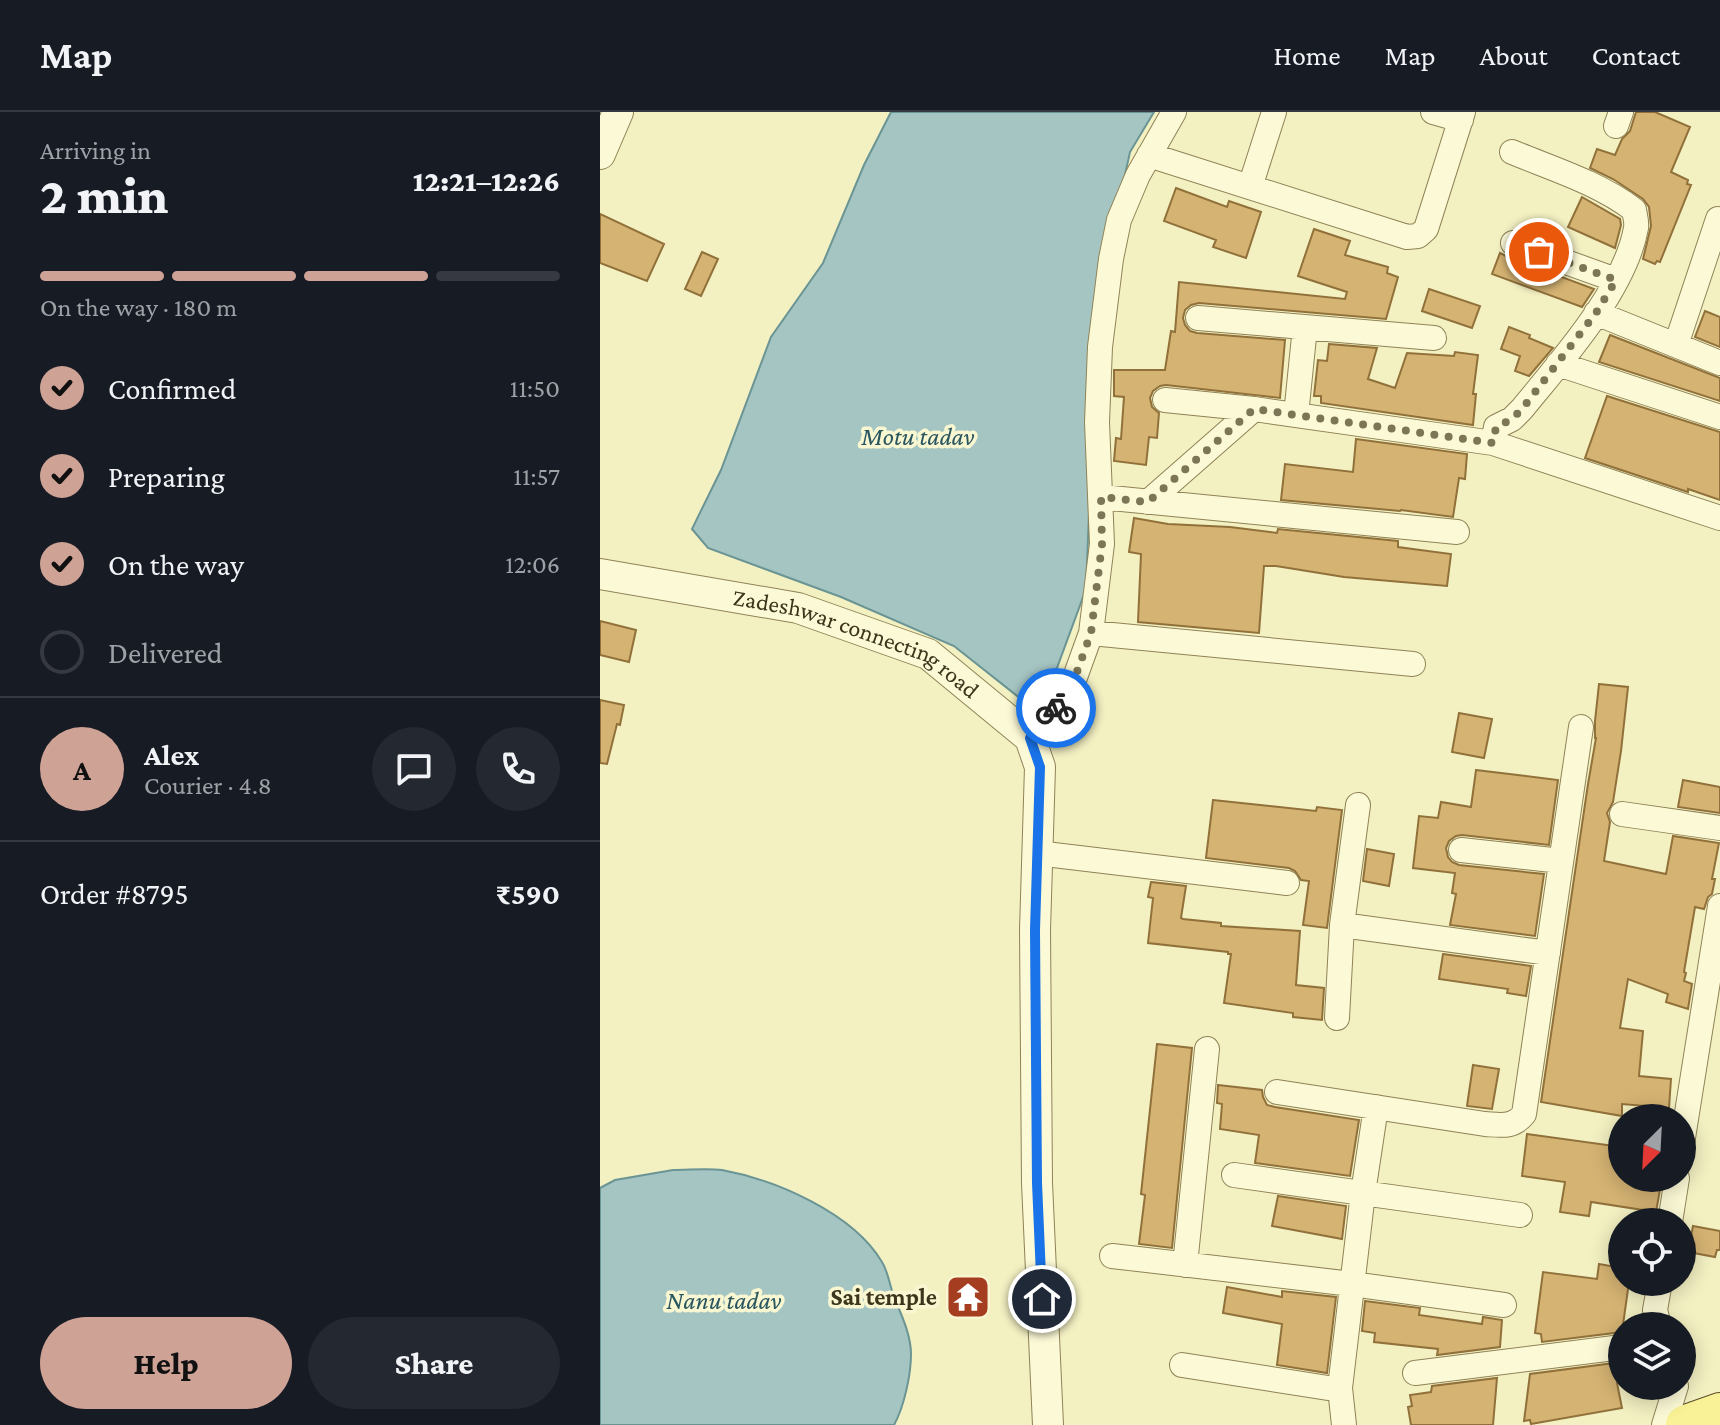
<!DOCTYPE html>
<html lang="en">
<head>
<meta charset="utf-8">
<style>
	:root { --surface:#171b24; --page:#242831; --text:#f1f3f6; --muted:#9ea1a6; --line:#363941; --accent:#cfa296 }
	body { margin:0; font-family:"Crimson Pro",serif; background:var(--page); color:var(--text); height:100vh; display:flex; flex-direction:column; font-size:30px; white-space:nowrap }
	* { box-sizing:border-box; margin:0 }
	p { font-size:26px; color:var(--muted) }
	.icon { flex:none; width:44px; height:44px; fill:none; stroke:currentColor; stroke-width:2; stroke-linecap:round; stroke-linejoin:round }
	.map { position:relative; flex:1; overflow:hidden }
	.side { display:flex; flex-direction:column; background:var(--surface); width:600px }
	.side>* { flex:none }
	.needle { width:52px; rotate:204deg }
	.tools { position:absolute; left:1008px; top:992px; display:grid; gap:16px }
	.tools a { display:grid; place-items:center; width:88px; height:88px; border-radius:50%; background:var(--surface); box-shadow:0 4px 20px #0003; font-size:40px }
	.pin { position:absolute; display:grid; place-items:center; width:68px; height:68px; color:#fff; margin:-34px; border:4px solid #fff; border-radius:50%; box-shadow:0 2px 8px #0007 }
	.courier { position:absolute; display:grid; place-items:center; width:80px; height:80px; margin:-40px; border:6px solid #1a73e8; border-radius:50%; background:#fff; color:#222; box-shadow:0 2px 10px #0007 }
	.head em { font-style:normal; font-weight:800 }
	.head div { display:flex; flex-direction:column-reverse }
	.head { display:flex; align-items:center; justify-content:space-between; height:136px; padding:0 40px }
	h1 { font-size:52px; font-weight:800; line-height:60px }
	.bar { display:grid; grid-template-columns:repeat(4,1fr); gap:12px 8px; align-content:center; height:96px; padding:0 40px }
	.bar i { height:10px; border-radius:6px; background:var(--line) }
	.bar .selected { background:var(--accent) }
	.bar p { grid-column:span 4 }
	.line { display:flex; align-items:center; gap:20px; padding:0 40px; border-top:2px solid var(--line) }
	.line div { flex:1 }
	.round { display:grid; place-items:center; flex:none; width:84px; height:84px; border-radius:42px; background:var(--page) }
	ol { padding:0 40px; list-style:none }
	li { display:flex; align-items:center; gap:24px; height:88px }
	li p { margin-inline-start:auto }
	li .icon { padding:8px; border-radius:50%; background:var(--accent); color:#111; stroke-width:4 }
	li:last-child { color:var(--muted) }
	li i { width:44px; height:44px; border:4px solid var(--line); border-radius:50% }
	.action { display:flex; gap:16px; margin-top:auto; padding:16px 40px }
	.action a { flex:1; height:92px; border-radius:48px; background:var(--accent); color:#111; font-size:32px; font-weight:800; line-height:92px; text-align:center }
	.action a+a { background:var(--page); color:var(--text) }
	header { display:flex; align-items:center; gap:48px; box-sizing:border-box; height:112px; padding:0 40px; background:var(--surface); border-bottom:2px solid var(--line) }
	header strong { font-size:38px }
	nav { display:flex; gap:44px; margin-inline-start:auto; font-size:28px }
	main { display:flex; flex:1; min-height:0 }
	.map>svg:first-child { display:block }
	.water { fill:#a5c5c3; stroke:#6a9594; stroke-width:2 }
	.building { fill:#d5b373; stroke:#91713a; stroke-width:2 }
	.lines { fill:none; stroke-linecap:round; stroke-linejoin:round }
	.minor-casing { stroke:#8f8257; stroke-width:26 }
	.tertiary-casing { stroke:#8f8257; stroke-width:32 }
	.primary-casing { stroke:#5c4e2b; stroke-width:42 }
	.minor { stroke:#fcfad6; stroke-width:24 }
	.tertiary { stroke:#fcfad6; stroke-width:30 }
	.primary { stroke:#faf296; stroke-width:40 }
	.done { stroke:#7d7656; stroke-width:8; stroke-dasharray:0 14.4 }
	.route { stroke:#1a73e8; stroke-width:10 }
	.labels { text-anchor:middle; stroke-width:7; stroke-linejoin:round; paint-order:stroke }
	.street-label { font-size:24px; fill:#3d341c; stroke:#f9f7d2 }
	.poi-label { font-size:24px; font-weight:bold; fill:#3d341c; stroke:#f9f7d2; text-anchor:end }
	.water-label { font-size:26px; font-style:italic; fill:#2a565f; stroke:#f9f7d2 }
</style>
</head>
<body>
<header>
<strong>Map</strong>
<nav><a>Home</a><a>Map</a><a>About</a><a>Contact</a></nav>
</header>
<main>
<section class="side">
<div class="head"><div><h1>2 min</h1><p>Arriving in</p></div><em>12:21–12:26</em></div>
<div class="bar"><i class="selected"></i><i class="selected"></i><i class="selected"></i><i></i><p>On the way · 180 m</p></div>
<ol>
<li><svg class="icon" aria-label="check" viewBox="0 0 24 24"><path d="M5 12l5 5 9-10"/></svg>Confirmed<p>11:50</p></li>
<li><svg class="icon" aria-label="check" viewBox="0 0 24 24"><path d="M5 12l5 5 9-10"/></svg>Preparing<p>11:57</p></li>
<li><svg class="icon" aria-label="check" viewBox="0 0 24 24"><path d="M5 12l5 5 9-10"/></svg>On the way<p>12:06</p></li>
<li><i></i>Delivered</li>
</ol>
<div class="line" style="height:144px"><b class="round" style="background:var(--accent);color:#111">A</b><div><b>Alex</b><p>Courier · 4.8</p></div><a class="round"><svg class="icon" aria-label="chat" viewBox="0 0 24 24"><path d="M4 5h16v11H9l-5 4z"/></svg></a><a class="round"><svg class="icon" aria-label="phone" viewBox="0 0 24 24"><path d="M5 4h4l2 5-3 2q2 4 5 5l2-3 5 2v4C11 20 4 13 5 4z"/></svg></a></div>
<div class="line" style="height:104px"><div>Order #8795</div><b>₹590</b></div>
<div class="action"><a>Help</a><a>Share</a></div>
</section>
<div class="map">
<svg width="1120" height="1313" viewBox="0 0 1120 1313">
	<rect width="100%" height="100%" fill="#f3f0c2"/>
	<path class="water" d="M 291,0 L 554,0 L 530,40 L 501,171 L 494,275 L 486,477 L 440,602 L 354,534 L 241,485 L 108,436 L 92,417 L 121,358 L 171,225 L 223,151 L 264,53 Z
		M 73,1058 C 89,1058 106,1056 122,1058 C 176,1068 253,1101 282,1150 C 289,1161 290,1177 296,1190 C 303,1206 311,1225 311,1242 C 311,1263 304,1295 294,1313 L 0,1313 L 0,1076 L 15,1068 Z"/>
	<path class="building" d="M 1036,0 L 1055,0 L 1090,15 L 1071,60 L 1088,68 L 1087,72 L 1091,73 L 1060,150 L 1057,149 L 1055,152 L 1043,147 L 1051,114 L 1049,95 L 1043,87 L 1013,67 L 990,56 L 997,37 L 1015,43 L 1022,27 L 1030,19 Z
		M 576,76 L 627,95 L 629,89 L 661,100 L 646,146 L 613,135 L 616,128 L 564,109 Z
		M 982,85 L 1020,107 L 1021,113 L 1015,136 L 968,115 Z
		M 0,102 L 64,132 L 47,169 L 0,151 Z
		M 714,117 L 750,129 L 745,143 L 788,155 L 787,161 L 798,165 L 786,207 L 599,191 L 591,193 L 585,198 L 583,206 L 585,213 L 590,219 L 597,221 L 685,228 L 680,286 L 566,273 L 560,274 L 553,279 L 550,286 L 552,295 L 559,301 L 557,326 L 549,325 L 546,353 L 514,349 L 516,326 L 521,327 L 524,285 L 514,284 L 514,258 L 565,258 L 571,219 L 575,220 L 579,170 L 745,187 L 747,180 L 698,164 Z
		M 102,140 L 118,147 L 101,184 L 85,177 Z
		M 900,141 L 908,145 L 994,177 L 982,195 L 892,162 Z
		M 829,177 L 880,194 L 872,216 L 822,199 Z
		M 1105,199 L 1120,205 L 1120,235 L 1095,225 Z
		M 909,215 L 930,223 L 929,226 L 953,236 L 929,264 L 915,259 L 920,244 L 901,237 Z
		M 1010,223 L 1120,266 L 1120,289 L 999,250 Z
		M 729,232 L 777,236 L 768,267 L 795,276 L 807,241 L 854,244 L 855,240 L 878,243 L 873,282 L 876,282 L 873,313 L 721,291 L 721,284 L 714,284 L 718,248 L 727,249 Z
		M 1007,284 L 1120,320 L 1120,388 L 1088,377 L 1088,380 L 985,346 Z
		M 756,327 L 867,342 L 865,367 L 859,366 L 853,405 L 801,398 L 800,399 L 681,388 L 685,352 L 753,360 Z
		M 534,406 L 568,412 L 630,415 L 677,421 L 678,417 L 798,429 L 798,435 L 851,442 L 847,474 L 744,465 L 676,454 L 664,454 L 659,521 L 538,510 L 541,442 L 529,440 Z
		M 0,509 L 36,518 L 29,550 L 0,543 Z
		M 999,572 L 1028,575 L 1021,639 L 1013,690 L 1007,701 L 1010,710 L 1004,749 L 1066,762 L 1073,724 L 1119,731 L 1112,767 L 1115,767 L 1112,782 L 1108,785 L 1104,797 L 1095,795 L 1084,860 L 1086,861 L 1084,869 L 1092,872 L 1088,897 L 1066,890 L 1068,882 L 1028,867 L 1020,916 L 1043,919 L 1039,964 L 1071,967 L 1069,996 L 1022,992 L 1022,1004 L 941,990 L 988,672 L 996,626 L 995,626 L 995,609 Z
		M 0,588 L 24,593 L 20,613 L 17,612 L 7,652 L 0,651 Z
		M 859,601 L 892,607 L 884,646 L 852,640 Z
		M 876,658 L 958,668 L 949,733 L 862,723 L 856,724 L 849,729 L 846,736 L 848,745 L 852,750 L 859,753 L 944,762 L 935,824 L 850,813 L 856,782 L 852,781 L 855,761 L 813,756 L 819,704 L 838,706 L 841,690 L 871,695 Z
		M 1083,668 L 1120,675 L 1120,701 L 1078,695 Z
		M 613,688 L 716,699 L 717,695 L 742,698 L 727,816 L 703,813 L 709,769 L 701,768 L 695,759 L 689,756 L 606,746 Z
		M 767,737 L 794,742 L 789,774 L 763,769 Z
		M 551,770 L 586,774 L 581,806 L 583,807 L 621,811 L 621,814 L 700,819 L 696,873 L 724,876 L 722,908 L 693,905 L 693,901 L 624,891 L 631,842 L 628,842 L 628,840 L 548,831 L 553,786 L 548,785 Z
		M 843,842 L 931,854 L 926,884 L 907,881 L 908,877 L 839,867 Z
		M 557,932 L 592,936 L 572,1136 L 539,1132 L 545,1083 L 541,1082 Z
		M 873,953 L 899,957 L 892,997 L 867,994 Z
		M 618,973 L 662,978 L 663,985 L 667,993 L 675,995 L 759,1008 L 750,1064 L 655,1051 L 659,1023 L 620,1017 L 622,992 L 617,991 Z
		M 927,1022 L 1022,1035 L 1022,1066 L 1062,1066 L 1056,1100 L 991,1090 L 989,1104 L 960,1100 L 965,1070 L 922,1064 Z
		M 678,1084 L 746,1094 L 742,1127 L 672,1114 Z
		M 1093,1114 L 1120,1119 L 1120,1138 L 1117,1138 L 1115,1145 L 1088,1140 Z
		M 999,1152 L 1022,1156 L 1022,1170 L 1029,1170 L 1022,1220 L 942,1230 L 941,1222 L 935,1221 L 943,1160 L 997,1167 Z
		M 627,1175 L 682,1185 L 682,1179 L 736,1185 L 727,1261 L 677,1253 L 682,1212 L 623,1201 Z
		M 765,1189 L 820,1196 L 819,1203 L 882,1212 L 883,1205 L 902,1208 L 900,1235 L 837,1243 L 838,1237 L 774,1230 L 775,1221 L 762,1219 Z
		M 1022,1250 L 1022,1270 L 1017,1271 L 1022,1296 L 931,1312 L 930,1308 L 924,1309 L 930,1262 Z
		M 897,1266 L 893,1313 L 811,1313 L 808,1295 L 812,1294 L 810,1283 L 831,1280 L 832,1274 Z"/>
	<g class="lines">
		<g class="minor-casing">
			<path id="minor" d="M 833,0 L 861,8
				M 1016,14 L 1021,0
				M 549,43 L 807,125 L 818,124 L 826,117 L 863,0
				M 650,75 L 674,0
				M 913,131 L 1016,168
				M 996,201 L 1120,251
				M 598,206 L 834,226
				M 1076,233 L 1118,107
				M 958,252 L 1120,305
				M 565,288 L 654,297 L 893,331 L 1120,406
				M 696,303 L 705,215
				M 893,331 L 896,315 L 912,307 L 922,297 C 961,249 1025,178 1036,116 C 1037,110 1035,104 1034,98 C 999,71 953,57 912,40
				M 501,385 L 857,420
				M 548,390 L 654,297
				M 491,521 L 813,552
				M 430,626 L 452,602 L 474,568 L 491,521 L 502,432 L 497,310 L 500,235 L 511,147 L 519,108 L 538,63 L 574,0
				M 1022,702 L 1120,716
				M 861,738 L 961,749
				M 437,741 L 687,771
				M 742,813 L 948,841
				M 737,906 L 742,813 L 758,693
				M 677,980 L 885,1012 C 901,1013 913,1016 924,1002 L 981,615
				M 1082,1032 L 1120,794
				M 634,1063 L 920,1103
				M 1070,1110 L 1077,1066
				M 512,1144 L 752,1172 L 904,1193
				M 585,1153 L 607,937
				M 1059,1214 L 1055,1198 L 1060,1170
				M 582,1253 L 728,1276 L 740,1276 L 763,1081 L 776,995
				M 815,1261 L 1022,1235
				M 740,1276 L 744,1313
				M 1064,1313 L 1076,1274"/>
		</g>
		<g class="tertiary-casing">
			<g id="tertiary">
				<path d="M 0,42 L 18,0"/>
				<path id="s1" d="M 0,462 L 198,496 L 328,542 L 430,626 L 440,655 L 435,818 L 437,1071 L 448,1313"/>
			</g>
		</g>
		<g class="primary-casing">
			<path id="primary" d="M 1086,1313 L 1120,1301"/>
		</g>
		<use href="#minor" class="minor"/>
		<use href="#tertiary" class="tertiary"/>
		<use href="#primary" class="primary"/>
	</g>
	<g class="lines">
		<path class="done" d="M 456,596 L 474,568 L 491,521 L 502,432 L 501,385 L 548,390 L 654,297 L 893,331 L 896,315 L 912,307 L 922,297 L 996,201 L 1016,168 L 939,140"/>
		<path class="route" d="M 442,1187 L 437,1071 L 435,818 L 440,655 L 430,626 L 456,596"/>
	</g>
	<defs>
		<g id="temple-square" transform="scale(2.3)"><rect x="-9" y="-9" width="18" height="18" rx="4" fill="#a53e20" stroke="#f9f7d2"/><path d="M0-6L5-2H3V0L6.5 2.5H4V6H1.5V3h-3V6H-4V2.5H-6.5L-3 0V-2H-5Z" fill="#fff"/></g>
	</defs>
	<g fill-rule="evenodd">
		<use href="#temple-square" x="368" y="1185"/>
	</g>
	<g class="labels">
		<g class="street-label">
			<text dy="8" stroke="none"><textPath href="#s1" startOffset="268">Zadeshwar connecting road</textPath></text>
		</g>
		<g class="poi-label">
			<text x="337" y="1193">Sai temple</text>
		</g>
		<g class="water-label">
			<text x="318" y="333">Motu tadav</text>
			<text x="124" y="1197">Nanu tadav</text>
		</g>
	</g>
</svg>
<div class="tools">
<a><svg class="needle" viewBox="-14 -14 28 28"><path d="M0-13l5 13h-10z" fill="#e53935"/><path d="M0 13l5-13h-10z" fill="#9ea1a6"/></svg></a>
<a><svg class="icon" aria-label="locate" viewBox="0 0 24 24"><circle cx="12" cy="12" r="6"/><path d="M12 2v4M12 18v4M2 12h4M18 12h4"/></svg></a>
<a><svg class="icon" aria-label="layers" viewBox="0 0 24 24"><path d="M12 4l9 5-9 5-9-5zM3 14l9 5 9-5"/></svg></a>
</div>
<div class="pin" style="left:939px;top:140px;background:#ea580c"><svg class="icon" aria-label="bag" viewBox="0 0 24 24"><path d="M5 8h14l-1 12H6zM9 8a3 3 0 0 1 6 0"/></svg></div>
<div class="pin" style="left:442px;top:1187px;background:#1f2937"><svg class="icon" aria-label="home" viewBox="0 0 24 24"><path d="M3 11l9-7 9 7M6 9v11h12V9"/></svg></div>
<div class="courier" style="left:456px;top:596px"><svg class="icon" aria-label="bike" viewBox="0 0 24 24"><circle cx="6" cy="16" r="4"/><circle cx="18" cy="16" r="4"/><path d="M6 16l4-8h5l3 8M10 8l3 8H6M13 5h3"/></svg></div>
</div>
</main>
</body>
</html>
